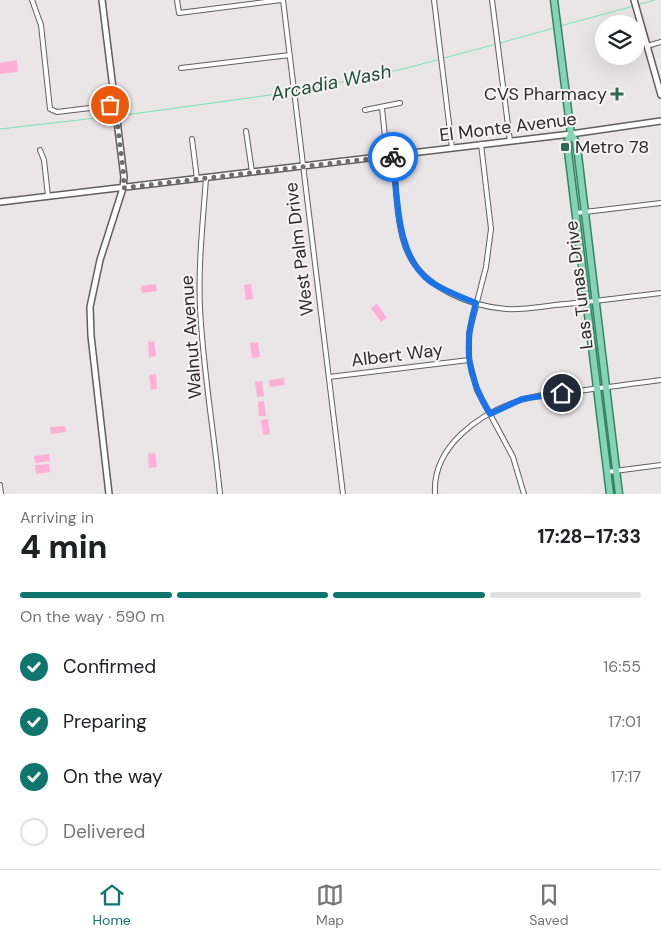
<!DOCTYPE html>
<html lang="en">
<head>
<meta charset="utf-8">
<style>
	:root { --surface:#fff; --page:#f2f2f2; --text:#202124; --muted:#757577; --line:#e0e0e0; --accent:#0f766e }
	body { margin:0; font-family:"DM Sans",sans-serif; background:var(--page); color:var(--text); height:100vh; display:flex; flex-direction:column; font-size:19px; white-space:nowrap }
	* { box-sizing:border-box; margin:0 }
	p { font-size:16px; color:var(--muted) }
	.icon { flex:none; width:28px; height:28px; fill:none; stroke:currentColor; stroke-width:2; stroke-linecap:round; stroke-linejoin:round }
	.map { position:relative; height:494px; overflow:hidden }
	.side { display:flex; flex-direction:column; background:var(--surface); flex:1 }
	.side>* { flex:none }
	.controls { position:absolute; left:595px; top:15px; display:grid; gap:10px }
	.controls a { display:grid; place-items:center; width:50px; height:50px; border-radius:50%; background:var(--surface); box-shadow:0 5px 20px #0002; font-size:25px }
	.pin { position:absolute; display:grid; place-items:center; width:42px; height:42px; color:#fff; margin:-21px; border:2px solid #fff; border-radius:50%; box-shadow:0 1px 5px #0007 }
	.courier { position:absolute; display:grid; place-items:center; width:50px; height:50px; margin:-25px; border:4px solid #1a73e8; border-radius:50%; background:#fff; color:#222; box-shadow:0 1px 6px #0007 }
	.overview em { font-style:normal; font-weight:800 }
	.overview div { display:flex; flex-direction:column-reverse }
	.overview { display:flex; align-items:center; justify-content:space-between; height:85px; padding:0 20px }
	h1 { font-size:32px; font-weight:800; line-height:38px }
	.bar { display:grid; grid-template-columns:repeat(4,1fr); gap:8px 5px; align-content:center; height:60px; padding:0 20px }
	.bar i { height:6px; border-radius:4px; background:var(--line) }
	.bar .selected { background:var(--accent) }
	.bar p { grid-column:span 4 }
	ol { padding:0 20px; list-style:none }
	li { display:flex; align-items:center; gap:15px; height:55px }
	li p { margin-inline-start:auto }
	li .icon { padding:5px; border-radius:50%; background:var(--accent); color:#fff; stroke-width:4 }
	li:last-child { color:var(--muted) }
	li i { width:28px; height:28px; border:2px solid var(--line); border-radius:50% }
	.tab-bar { display:flex; justify-content:space-around; align-items:center; height:70px; border-top:1px solid var(--line); background:var(--surface); font-size:14px; color:var(--muted) }
	.tab-bar a { display:grid; justify-items:center; gap:2px }
	.tab-bar .selected { color:var(--accent) }
	.map>svg:first-child { display:block }
	.green { fill:#feafd6 }
	.lines { fill:none; stroke-linecap:round; stroke-linejoin:round }
	.stream { stroke:#75e5b6; stroke-width:1 }
	.minor-casing { stroke:#625e60; stroke-width:6 }
	.tertiary-casing { stroke:#625e60; stroke-width:8 }
	.primary-casing { stroke:#328567; stroke-width:9 }
	.minor { stroke:#fff; stroke-width:4 }
	.tertiary { stroke:#fff; stroke-width:5 }
	.primary { stroke:#86d3b7; stroke-width:6 }
	.done { stroke:#6e6c6d; stroke-width:5; stroke-dasharray:0 9 }
	.route { stroke:#1a73e8; stroke-width:6 }
	.poi-dot { fill:#2f6851; stroke:#f7f2f4; stroke-width:2 }
	.labels { text-anchor:middle; stroke-width:4; stroke-linejoin:round; paint-order:stroke }
	.poi-label { font-size:18px; fill:#2c2b2b; stroke:#f7f2f4; text-anchor:end }
	.street-label { font-size:18px; fill:#2c2b2b; stroke:#f7f2f4 }
	.water-label { font-size:19px; font-style:italic; fill:#1f4e3b; stroke:#f7f2f4 }
</style>
</head>
<body>
<div class="map">
<svg width="661" height="494" viewBox="0 0 661 494">
	<rect width="100%" height="100%" fill="#eae5e7"/>
	<path class="green" d="M 17,60 L 18,72 L 0,74 L 0,63 Z
		M 156,284 L 157,291 L 142,293 L 141,286 Z
		M 251,284 L 253,299 L 246,300 L 244,285 Z
		M 377,304 L 387,318 L 381,322 L 371,308 Z
		M 154,341 L 156,356 L 149,357 L 148,342 Z
		M 258,342 L 260,357 L 252,358 L 250,343 Z
		M 156,374 L 157,389 L 151,390 L 149,375 Z
		M 284,378 L 285,385 L 270,387 L 269,380 Z
		M 262,381 L 264,396 L 257,397 L 255,382 Z
		M 264,401 L 266,416 L 259,416 L 258,402 Z
		M 268,419 L 270,434 L 263,435 L 261,420 Z
		M 65,426 L 66,432 L 51,434 L 50,427 Z
		M 155,453 L 157,467 L 149,468 L 148,454 Z
		M 49,454 L 50,461 L 35,463 L 34,456 Z
		M 49,464 L 50,472 L 36,474 L 35,465 Z"/>
	<g class="lines">
		<path class="stream" d="M 637,5 L 655,0
			M 560,26 L 634,6
			M 500,43 L 554,28
			M 296,92 L 407,68 L 496,44
			M 118,116 L 292,92
			M 0,129 L 114,116"/>
		<g class="minor-casing">
			<path id="minor" d="M 32,0 L 41,25 L 50,109 L 57,112 L 115,105
				M 177,0 L 179,13 L 281,0
				M 283,0 L 343,494
				M 434,0 L 452,148
				M 492,0 L 510,141
				M 647,46 L 661,42
				M 181,68 L 290,55
				M 382,108 L 387,156
				M 365,110 L 400,103
				M 246,131 L 252,172
				M 192,139 L 197,179
				M 481,144 L 491,229 L 486,267 L 469,333 L 469,360 L 477,390 L 513,457 L 524,494
				M 40,150 L 44,160 L 48,196
				M 393,155 C 396,183 396,228 408,253 C 424,288 470,306 506,309 C 522,310 539,307 555,305 C 591,302 626,297 661,293
				M 206,178 C 203,221 198,265 200,308 C 203,370 214,432 220,494
				M 576,213 L 661,203
				M 329,377 L 469,360
				M 607,472 L 661,465
				M 0,485 L 1,494
				M 435,494 C 432,446 480,413 521,400 C 539,394 559,393 578,391 C 605,387 633,384 661,380"/>
		</g>
		<g class="tertiary-casing">
			<path id="tertiary" d="M 102,0 L 124,177 L 123,188 L 100,260 L 90,307 L 91,336 L 109,494
				M 634,0 L 661,95
				M 0,202 L 571,134 L 661,121"/>
		</g>
		<g class="primary-casing">
			<path id="primary" d="M 554,0 L 571,134 L 576,142 L 578,155 L 619,494
				M 571,134 L 567,143 L 610,494"/>
		</g>
		<use href="#minor" class="minor"/>
		<use href="#tertiary" class="tertiary"/>
		<use href="#primary" class="primary"/>
	</g>
	<g class="lines">
		<path class="done" d="M 110,105 L 115,105 L 124,177 L 123,188 L 393,156 L 393,157"/>
		<path class="route" d="M 393,157 C 398,197 395,256 431,282 C 445,291 461,297 476,303 C 463,345 467,377 490,414 L 522,399 L 562,393"/>
	</g>
	<g class="poi-dot">
		<path d="M614.5 86.5h5v5h5v5h-5v5h-5v-5h-5v-5h5z"/>
		<rect x="560" y="142" width="10" height="10" rx="2.5"/>
	</g>
	<g class="labels">
		<g class="poi-label">
			<text x="607" y="100">CVS Pharmacy</text>
			<text x="575" y="153" text-anchor="start">Metro 78</text>
		</g>
		<g class="street-label">
			<text transform="translate(508 127) rotate(-7)" y="6">El Monte Avenue</text>
			<text transform="translate(299 249) rotate(-97)" y="6">West Palm Drive</text>
			<text transform="translate(579 285) rotate(-97)" y="6">Las Tunas Drive</text>
			<text transform="translate(191 337) rotate(-94)" y="6">Walnut Avenue</text>
			<text transform="translate(397 355) rotate(-7)" y="6">Albert Way</text>
		</g>
		<g class="water-label">
			<text transform="translate(331 82) rotate(-11)" y="7">Arcadia Wash</text>
		</g>
	</g>
</svg>
<div class="controls">
<a><svg class="icon" aria-label="layers" viewBox="0 0 24 24"><path d="M12 4l9 5-9 5-9-5zM3 14l9 5 9-5"/></svg></a>
</div>
<div class="pin" style="left:110px;top:105px;background:#ea580c"><svg class="icon" aria-label="bag" viewBox="0 0 24 24"><path d="M5 8h14l-1 12H6zM9 8a3 3 0 0 1 6 0"/></svg></div>
<div class="pin" style="left:562px;top:393px;background:#1f2937"><svg class="icon" aria-label="home" viewBox="0 0 24 24"><path d="M3 11l9-7 9 7M6 9v11h12V9"/></svg></div>
<div class="courier" style="left:393px;top:157px"><svg class="icon" aria-label="bike" viewBox="0 0 24 24"><circle cx="6" cy="16" r="4"/><circle cx="18" cy="16" r="4"/><path d="M6 16l4-8h5l3 8M10 8l3 8H6M13 5h3"/></svg></div>
</div>
<section class="side">
<div class="overview"><div><h1>4 min</h1><p>Arriving in</p></div><em>17:28–17:33</em></div>
<div class="bar"><i class="selected"></i><i class="selected"></i><i class="selected"></i><i></i><p>On the way · 590 m</p></div>
<ol>
<li><svg class="icon" aria-label="check" viewBox="0 0 24 24"><path d="M5 12l5 5 9-10"/></svg>Confirmed<p>16:55</p></li>
<li><svg class="icon" aria-label="check" viewBox="0 0 24 24"><path d="M5 12l5 5 9-10"/></svg>Preparing<p>17:01</p></li>
<li><svg class="icon" aria-label="check" viewBox="0 0 24 24"><path d="M5 12l5 5 9-10"/></svg>On the way<p>17:17</p></li>
<li><i></i>Delivered</li>
</ol>
</section>
<nav class="tab-bar">
<a class="selected"><svg class="icon" aria-label="home" viewBox="0 0 24 24"><path d="M3 11l9-7 9 7M6 9v11h12V9"/></svg>Home</a>
<a><svg class="icon" aria-label="map" viewBox="0 0 24 24"><path d="M3 6l6-2 6 2 6-2v14l-6 2-6-2-6 2zM9 4v14M15 6v14"/></svg>Map</a>
<a><svg class="icon" aria-label="saved" viewBox="0 0 24 24"><path d="M7 4h10v16l-5-4-5 4z"/></svg>Saved</a>
</nav>
</body>
</html>
